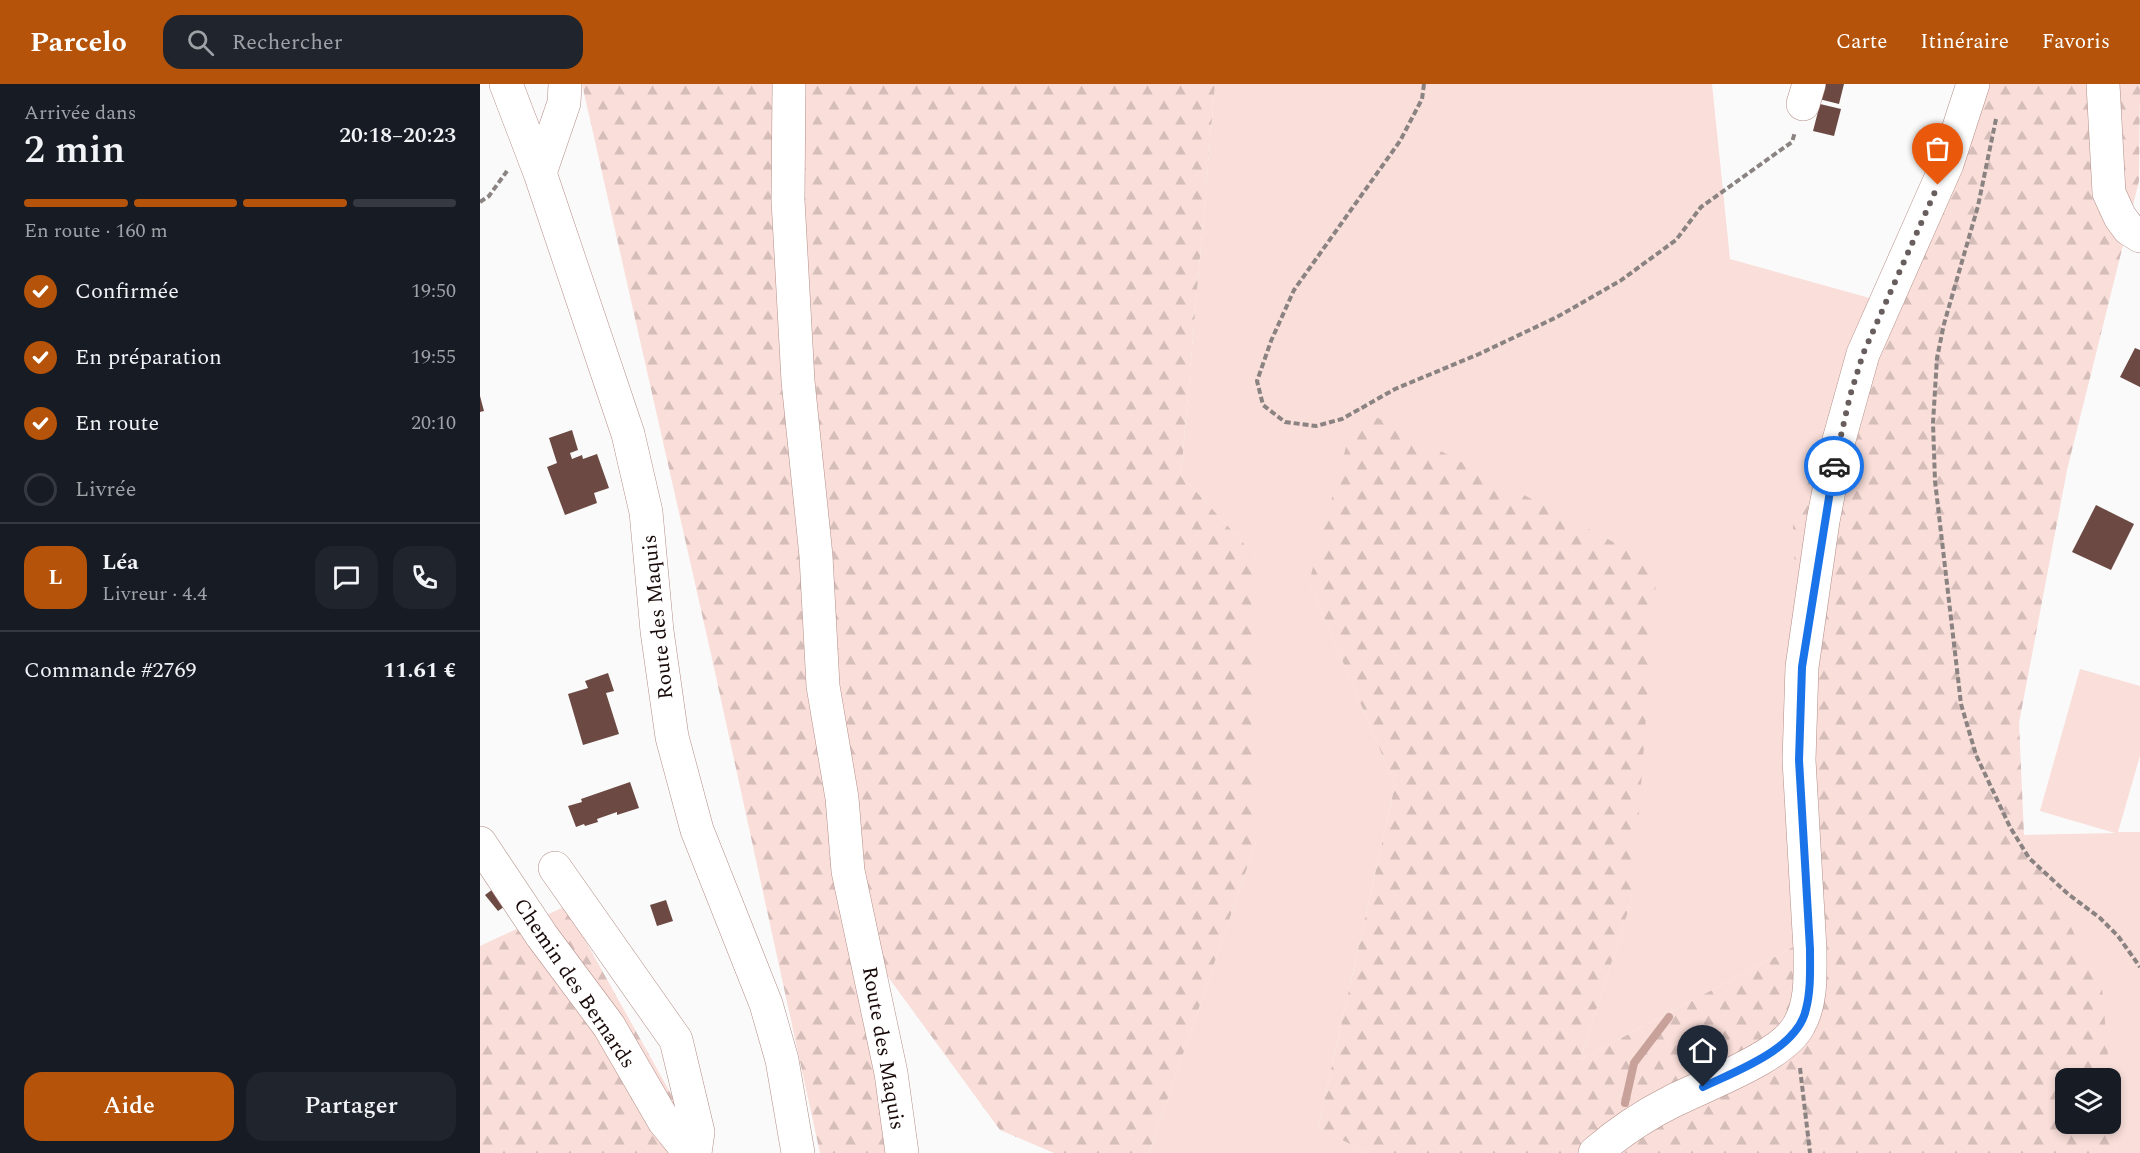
<!DOCTYPE html>
<html lang="fr">
<head>
<meta charset="utf-8">
<style>
	:root { --surface:#171b24; --page:#20242c; --text:#f1f3f6; --muted:#9ea1a6; --line:#363941; --accent:#b45309 }
	body { margin:0; font-family:Spectral,serif; background:var(--page); color:var(--text); height:100vh; display:flex; flex-direction:column; font-size:22px; white-space:nowrap }
	* { box-sizing:border-box; margin:0 }
	p { font-size:20px; color:var(--muted) }
	.icon { flex:none; width:33px; height:33px; fill:none; stroke:currentColor; stroke-width:2; stroke-linecap:round; stroke-linejoin:round }
	.map { position:relative; flex:1; overflow:hidden }
	.details { display:flex; flex-direction:column; background:var(--surface); width:480px }
	.details>* { flex:none }
	.tools { position:absolute; left:1575px; top:984px; display:grid; gap:12px }
	.tools a { display:grid; place-items:center; width:66px; height:66px; border-radius:12px; background:var(--surface); box-shadow:0 3px 9px #0003; font-size:30px }
	.pin { position:absolute; display:grid; place-items:center; width:51px; height:51px; color:#fff; margin:-62px -26px; border-radius:50% 50% 50% 0; rotate:-45deg; box-shadow:0 0 6px #0007 }
	.pin .icon { rotate:45deg }
	.courier { position:absolute; display:grid; place-items:center; width:60px; height:60px; margin:-30px; border:4px solid #1a73e8; border-radius:50%; background:#fff; color:#222; box-shadow:0 2px 8px #0007 }
	.head em { font-style:normal; font-weight:600 }
	.head div { display:flex; flex-direction:column-reverse }
	.head { display:flex; align-items:center; justify-content:space-between; height:102px; padding:0 24px }
	h1 { font-size:39px; font-weight:600; line-height:45px }
	.bar { display:grid; grid-template-columns:repeat(4,1fr); gap:9px 6px; align-content:center; height:72px; padding:0 24px }
	.bar i { height:8px; border-radius:4px; background:var(--line) }
	.bar .current { background:var(--accent) }
	.bar p { grid-column:span 4 }
	.line { display:flex; align-items:center; gap:15px; padding:0 24px; border-top:2px solid var(--line) }
	.line div { flex:1 }
	.round { display:grid; place-items:center; flex:none; width:63px; height:63px; border-radius:18px; background:var(--page) }
	ol { padding:0 24px; list-style:none }
	li { display:flex; align-items:center; gap:18px; height:66px }
	li p { margin-inline-start:auto }
	li .icon { padding:6px; border-radius:50%; background:var(--accent); color:#fff; stroke-width:4 }
	li:last-child { color:var(--muted) }
	li i { width:33px; height:33px; border:3px solid var(--line); border-radius:50% }
	.primary-button { display:flex; gap:12px; margin-top:auto; padding:12px 24px }
	.primary-button a { flex:1; height:69px; border-radius:18px; background:var(--accent); color:#fff; font-size:24px; font-weight:600; line-height:69px; text-align:center }
	.primary-button a+a { background:var(--page); color:var(--text) }
	header { display:flex; align-items:center; gap:36px; box-sizing:border-box; height:84px; padding:0 30px; background:var(--accent); color:#fff }
	header strong { font-size:28px }
	nav { display:flex; gap:33px; margin-inline-start:auto; font-size:21px }
	.search { width:420px; height:54px; background:var(--page); display:flex; align-items:center; gap:15px; box-sizing:border-box; padding:0 21px; border-radius:18px; color:var(--muted); font-size:22px }
	main { display:flex; flex:1; min-height:0 }
	.map>svg:first-child { display:block }
	.grass { fill:#f9ded9 }
	.forest { fill:url(#forest-firs) }
	.lines { fill:none; stroke-linecap:round; stroke-linejoin:round }
	.stream { stroke:#c7a19a; stroke-width:8 }
	.building { fill:#6c4a43 }
	.minor-casing { stroke:#b48e87; stroke-width:34 }
	.path { stroke:#8a8382; stroke-width:4; stroke-dasharray:6 3; stroke-linecap:butt }
	.minor { stroke:#fff; stroke-width:33 }
	.done { stroke:#675e5d; stroke-width:6; stroke-dasharray:0 10.8 }
	.route { stroke:#1a73e8; stroke-width:8 }
	.labels { text-anchor:middle; stroke-width:6; stroke-linejoin:round; paint-order:stroke }
	.street-label { font-size:21px; fill:#180a08; stroke:#fff }
</style>
</head>
<body>
<header>
<strong>Parcelo</strong>
<div class="search"><svg class="icon" aria-label="search" viewBox="0 0 24 24"><circle cx="10" cy="10" r="6"/><path d="M15 15l6 6"/></svg>Rechercher</div>
<nav><a>Carte</a><a>Itinéraire</a><a>Favoris</a></nav>
</header>
<main>
<section class="details">
<div class="head"><div><h1>2 min</h1><p>Arrivée dans</p></div><em>20:18–20:23</em></div>
<div class="bar"><i class="current"></i><i class="current"></i><i class="current"></i><i></i><p>En route · 160 m</p></div>
<ol>
<li><svg class="icon" aria-label="check" viewBox="0 0 24 24"><path d="M5 12l5 5 9-10"/></svg>Confirmée<p>19:50</p></li>
<li><svg class="icon" aria-label="check" viewBox="0 0 24 24"><path d="M5 12l5 5 9-10"/></svg>En préparation<p>19:55</p></li>
<li><svg class="icon" aria-label="check" viewBox="0 0 24 24"><path d="M5 12l5 5 9-10"/></svg>En route<p>20:10</p></li>
<li><i></i>Livrée</li>
</ol>
<div class="line" style="height:108px"><b class="round" style="background:var(--accent);color:#fff">L</b><div><b>Léa</b><p>Livreur · 4.4</p></div><a class="round"><svg class="icon" aria-label="chat" viewBox="0 0 24 24"><path d="M4 5h16v11H9l-5 4z"/></svg></a><a class="round"><svg class="icon" aria-label="phone" viewBox="0 0 24 24"><path d="M5 4h4l2 5-3 2q2 4 5 5l2-3 5 2v4C11 20 4 13 5 4z"/></svg></a></div>
<div class="line" style="height:78px"><div>Commande #2769</div><b>11.61 €</b></div>
<div class="primary-button"><a>Aide</a><a>Partager</a></div>
</section>
<div class="map">
<svg width="1660" height="1069" viewBox="0 0 1660 1069">
	<defs>
		<pattern id="forest-firs" width="22" height="20" patternUnits="userSpaceOnUse" patternTransform="scale(1.5)"><rect width="22" height="20" fill="#f9ded9"/><path d="M5 1l3.5 6h-7zM16 11l3.5 6h-7z" fill="#d5bdb9"/></pattern>
	</defs>
	<rect width="100%" height="100%" fill="#fafafa"/>
	<path class="grass" d="M 735,0 L 1232,0 L 1250,175 L 1393,215 L 1330,854 L 1100,976 L 1153,812 L 829,498 L 915,701 L 838,1044 L 888,1069 L 669,1069 L 776,758 L 776,473 L 701,391 Z
		M 1600,585 L 1660,602 L 1660,672 L 1638,748 L 1660,748 L 1660,1069 L 1636,1069 L 1630,994 L 1544,751 L 1635,749 L 1560,727 Z"/>
	<path class="forest" d="M 102,0 L 735,0 L 701,391 L 776,473 L 776,758 L 669,1069 L 574,1069 L 520,1046 L 384,860 L 405,1069 L 340,1069 L 231,570 Z
		M 1485,0 L 1660,0 L 1659,97 L 1587,386 L 1539,639 L 1544,751 L 1622,904 L 1630,994 L 1586,994 L 1586,1040 L 1630,1040 L 1631,1000 L 1636,1069 L 888,1069 L 838,1044 L 915,701 L 829,498 L 877,323 L 1177,481 L 1153,812 L 1100,976 L 1330,854 L 1313,442 L 1393,215 Z
		M 86,822 L 224,1069 L 0,1069 L 0,862 Z"/>
	<g class="lines">
		<path class="stream" d="M 1145,1019 L 1154,979 L 1189,933"/>
	</g>
	<path class="building" d="M 1343,0 L 1364,0 L 1359,20 L 1339,15 Z
		M 1340,20 L 1361,25 L 1354,52 L 1333,47 Z
		M 1655,264 L 1660,266 L 1660,303 L 1640,293 Z
		M 0,312 L 4,327 L 0,328 Z
		M 92,346 L 98,366 L 90,369 L 92,375 L 102,371 L 103,375 L 117,370 L 129,404 L 114,409 L 117,419 L 85,431 L 67,383 L 77,379 L 69,354 Z
		M 1616,421 L 1654,440 L 1631,486 L 1592,468 Z
		M 128,589 L 134,607 L 126,609 L 139,650 L 103,661 L 88,610 L 108,604 L 105,597 Z
		M 150,698 L 159,724 L 137,731 L 137,728 L 117,735 L 118,738 L 105,742 L 104,740 L 96,743 L 88,722 L 102,718 L 101,715 Z
		M 21,799 L 34,816 L 18,827 L 5,811 Z
		M 186,816 L 193,837 L 177,842 L 170,821 Z"/>
	<g class="lines">
		<g class="minor-casing">
			<path id="minor" d="M 26,0 L 60,89 L 148,350 L 166,428 L 177,547 L 192,653 L 217,746 L 286,920 L 302,976 L 318,1069
				M 309,0 L 308,116 L 318,297 L 336,472 L 343,602 L 362,714 L 368,787 L 411,989 L 422,1069
				M 1623,0 L 1629,109 L 1640,133 L 1649,145 L 1660,152
				M 1323,20 L 1329,0
				M 60,89 L 84,19 L 85,0
				M 0,759 L 62,852 L 129,942 L 184,1037 L 210,1069
				M 75,784 L 196,956 L 218,1048 L 215,1069
				M 1115,1069 C 1138,1049 1163,1032 1191,1018 C 1224,1001 1303,973 1319,941 C 1332,918 1330,891 1330,865 L 1319,676 L 1322,583 L 1343,437 L 1359,356 L 1383,270 L 1467,80 L 1493,0"/>
		</g>
		<path class="path" d="M 944,0 L 942,15 L 920,57 L 814,206 L 791,257 L 777,297 L 783,321 L 805,338 L 836,342 L 862,335 L 915,305 L 999,270 L 1077,233 L 1140,197 L 1196,156 L 1221,123 L 1312,58 L 1315,48
			M 1516,35 L 1498,122 L 1464,240 L 1457,274 L 1453,339 L 1455,397 L 1481,620 L 1496,671 L 1530,743 L 1549,774 L 1588,810 L 1620,834 L 1638,852 L 1660,883
			M 0,118 L 9,112 L 27,87
			M 1320,984 L 1330,1069"/>
		<use href="#minor" class="minor"/>
	</g>
	<g class="lines">
		<path class="done" d="M 1354,382 L 1370,312 L 1383,270 L 1458,101"/>
		<path class="route" d="M 1223,1003 C 1256,987 1318,965 1326,925 C 1331,906 1330,885 1330,865 L 1319,676 L 1322,583 L 1354,382"/>
	</g>
	<g class="labels">
		<g class="street-label">
			<text transform="translate(177 533) rotate(-96)" y="7">Route des Maquis</text>
			<text transform="translate(95 899) rotate(56)" y="7">Chemin des Bernards</text>
			<text transform="translate(404 964) rotate(80)" y="7">Route des Maquis</text>
		</g>
	</g>
</svg>
<div class="tools">
<a><svg class="icon" aria-label="layers" viewBox="0 0 24 24"><path d="M12 4l9 5-9 5-9-5zM3 14l9 5 9-5"/></svg></a>
</div>
<div class="pin" style="left:1458px;top:101px;background:#ea580c"><svg class="icon" aria-label="bag" viewBox="0 0 24 24"><path d="M5 8h14l-1 12H6zM9 8a3 3 0 0 1 6 0"/></svg></div>
<div class="pin" style="left:1223px;top:1003px;background:#1f2937"><svg class="icon" aria-label="home" viewBox="0 0 24 24"><path d="M3 11l9-7 9 7M6 9v11h12V9"/></svg></div>
<div class="courier" style="left:1354px;top:382px"><svg class="icon" aria-label="car" viewBox="0 0 24 24"><path d="M5 17H2v-5l4-1 3-4h7l3 4 3 1v5h-3M9 17h6M6 11h13"/><circle cx="7" cy="17" r="2"/><circle cx="17" cy="17" r="2"/></svg></div>
</div>
</main>
</body>
</html>
